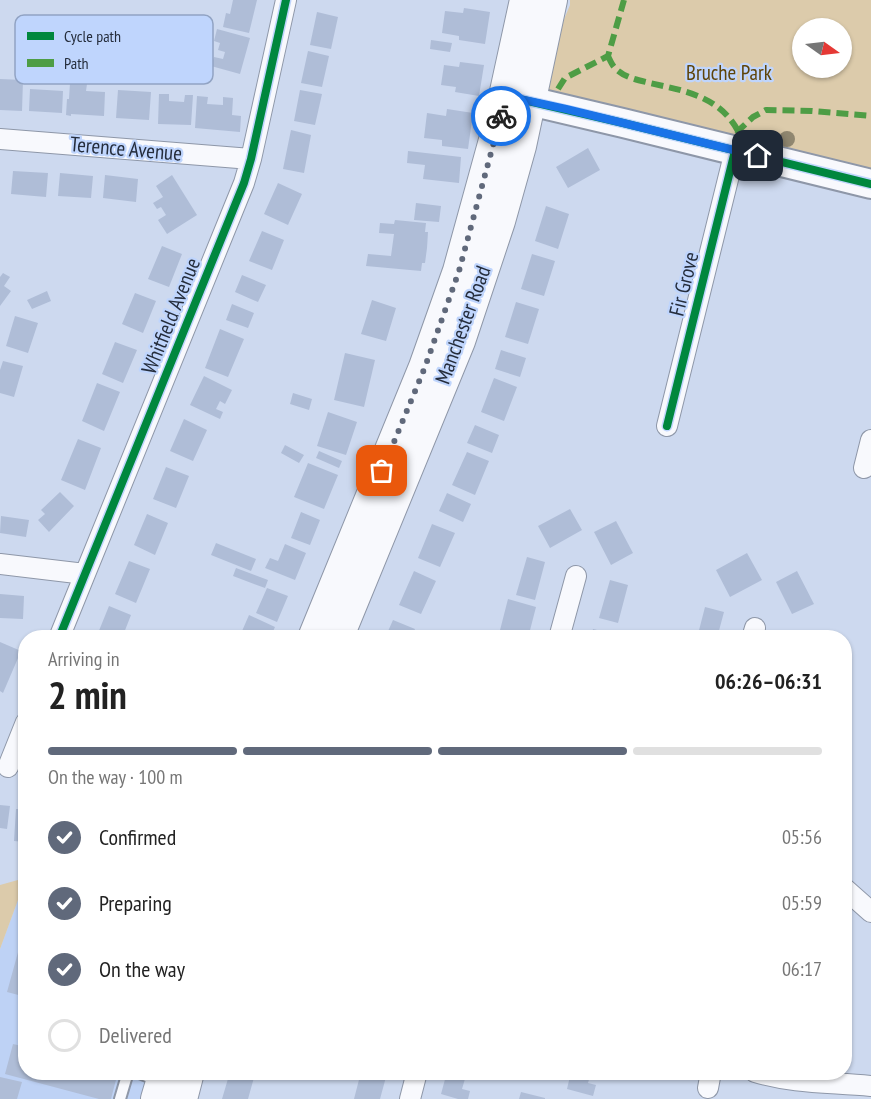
<!DOCTYPE html>
<html lang="en">
<head>
<meta charset="utf-8">
<style>
	:root { --surface:#fff; --page:#f2f2f2; --text:#222; --muted:#767676; --line:#e0e0e0; --accent:#60697b }
	body { margin:0; font-family:"PT Sans Narrow",sans-serif; background:var(--page); color:var(--text); height:100vh; display:flex; flex-direction:column; font-size:22px; white-space:nowrap }
	* { box-sizing:border-box; margin:0 }
	p { font-size:20px; color:var(--muted) }
	.icon { flex:none; width:33px; height:33px; fill:none; stroke:currentColor; stroke-width:2; stroke-linecap:round; stroke-linejoin:round }
	.map { position:relative; flex:1; overflow:hidden }
	.details { position:absolute; left:18px; top:630px; width:834px; height:450px; display:flex; flex-direction:column; background:var(--surface); border-radius:24px; box-shadow:0 2px 4px #0004 }
	.details>* { flex:none }
	.needle { width:39px; rotate:104deg }
	.fabs { position:absolute; left:792px; top:18px; display:grid; gap:12px }
	.fabs a { display:grid; place-items:center; width:60px; height:60px; border-radius:50%; background:var(--surface); box-shadow:0 2px 4px #0004; font-size:30px }
	.pin { position:absolute; display:grid; place-items:center; width:51px; height:51px; color:#fff; margin:-26px; border-radius:12px; box-shadow:0 3px 9px #0006 }
	.courier { position:absolute; display:grid; place-items:center; width:60px; height:60px; margin:-30px; border:4px solid #1a73e8; border-radius:50%; background:#fff; color:#222; box-shadow:0 2px 8px #0007 }
	.head em { font-style:normal; font-weight:600 }
	.head div { display:flex; flex-direction:column-reverse }
	.head { display:flex; align-items:center; justify-content:space-between; height:102px; padding:0 30px }
	h1 { font-size:39px; font-weight:600; line-height:45px }
	.bar { display:grid; grid-template-columns:repeat(4,1fr); gap:9px 6px; align-content:center; height:72px; padding:0 30px }
	.bar i { height:8px; border-radius:4px; background:var(--line) }
	.bar .current { background:var(--accent) }
	.bar p { grid-column:span 4 }
	ol { padding:0 30px; list-style:none }
	li { display:flex; align-items:center; gap:18px; height:66px }
	li p { margin-inline-start:auto }
	li .icon { padding:6px; border-radius:50%; background:var(--accent); color:#fff; stroke-width:4 }
	li:last-child { color:var(--muted) }
	li i { width:33px; height:33px; border:3px solid var(--line); border-radius:50% }
	.map>svg:first-child { display:block }
	.built { fill:#bed2f5 }
	.green { fill:#dccbab; fill-rule:evenodd }
	.building { fill:#afbdd7 }
	.lines { fill:none; stroke-linecap:round; stroke-linejoin:round }
	.lane-casing { stroke:#8e97a8; stroke-width:14 }
	.street-casing { stroke:#8e97a8; stroke-width:22 }
	.secondary-casing { stroke:#8e97a8; stroke-width:32 }
	.primary-casing { stroke:#8e97a8; stroke-width:34 }
	.lane { stroke:#f8f9fd; stroke-width:10 }
	.street { stroke:#f8f9fd; stroke-width:20 }
	.secondary { stroke:#f8f9fd; stroke-width:28 }
	.primary { stroke:#f8f9fd; stroke-width:32 }
	.quiet { stroke:#4e9d45; stroke-width:6; stroke-dasharray:12 6; stroke-linecap:butt }
	.cycleway-casing { stroke:#bfd5fd; stroke-width:11 }
	.cycleway { stroke:#00873e; stroke-width:8 }
	.tree { fill:#908770 }
	.done { stroke:#60697b; stroke-width:6; stroke-dasharray:0 10.8 }
	.route { stroke:#1a73e8; stroke-width:8 }
	.labels { text-anchor:middle; stroke-width:4.5; stroke-linejoin:round; paint-order:stroke }
	.park-label { font-size:21px; fill:#5e4409; stroke:#bfd5fd }
	.street-label { font-size:21px; fill:#252d3c; stroke:#bfd5fd }
	.key { fill:#bfd5fd; stroke:#91a3c3; stroke-width:1.5 }
	.key-label { font-size:16px; fill:#252d3c }
</style>
</head>
<body>
<div class="map">
<svg width="871" height="1099" viewBox="0 0 871 1099">
	<rect width="100%" height="100%" fill="#cdd9ef"/>
	<path class="built" d="M 25,881 L 26,1072 L 151,1073 L 143,1099 L 0,1099 L 0,949 Z"/>
	<path class="green" d="M 570,0 L 871,0 L 871,184 L 532,95 L 570,5 ZM 802,28 L 842,28 L 842,68 L 802,68 Z
		M 25,878 L 25,881 L 0,949 L 0,885 Z"/>
	<path class="building" d="M 233,0 L 257,0 L 249,33 L 223,27 L 226,13 L 230,14 Z
		M 464,8 L 490,12 L 485,44 L 459,40 L 459,36 L 442,33 L 445,11 L 463,13 Z
		M 317,12 L 338,17 L 331,49 L 310,45 Z
		M 217,29 L 250,38 L 240,74 L 211,66 L 214,57 L 223,59 L 225,52 L 218,50 L 220,43 L 214,41 Z
		M 431,40 L 452,43 L 450,52 L 430,49 Z
		M 308,51 L 329,56 L 322,87 L 301,83 Z
		M 460,62 L 484,65 L 479,96 L 455,92 L 456,87 L 441,85 L 444,65 L 459,67 Z
		M 0,79 L 23,80 L 22,111 L 0,110 Z
		M 70,83 L 87,84 L 86,91 L 105,92 L 104,116 L 71,114 L 71,116 L 66,115 L 67,99 L 69,99 Z
		M 30,89 L 63,91 L 62,113 L 29,111 Z
		M 118,90 L 151,92 L 149,120 L 116,118 Z
		M 300,90 L 322,94 L 315,125 L 294,121 Z
		M 159,94 L 169,94 L 169,101 L 184,102 L 185,95 L 193,95 L 191,125 L 158,124 Z
		M 197,96 L 208,97 L 207,104 L 223,105 L 223,97 L 233,98 L 232,115 L 241,116 L 240,132 L 195,128 Z
		M 447,109 L 473,113 L 468,149 L 442,146 L 442,140 L 424,138 L 427,113 L 446,116 Z
		M 291,130 L 311,135 L 304,173 L 283,169 Z
		M 588,148 L 600,170 L 568,188 L 556,167 Z
		M 408,151 L 461,157 L 459,183 L 423,179 L 425,165 L 407,163 Z
		M 13,171 L 48,173 L 46,197 L 11,194 Z
		M 60,173 L 93,176 L 91,198 L 58,196 Z
		M 105,175 L 138,179 L 136,202 L 103,198 Z
		M 172,175 L 197,215 L 167,234 L 158,220 L 166,215 L 161,207 L 157,209 L 153,203 L 163,197 L 156,186 Z
		M 278,183 L 302,194 L 288,225 L 264,214 Z
		M 416,203 L 441,206 L 439,222 L 414,220 Z
		M 546,206 L 569,214 L 558,249 L 535,241 Z
		M 395,220 L 426,223 L 425,232 L 428,232 L 427,248 L 425,263 L 422,263 L 421,271 L 366,266 L 368,254 L 391,256 L 394,234 L 379,233 L 380,223 L 394,224 Z
		M 262,231 L 284,240 L 272,270 L 249,261 Z
		M 162,246 L 182,254 L 169,287 L 148,279 Z
		M 532,254 L 555,261 L 544,296 L 521,289 Z
		M 3,273 L 10,277 L 4,286 L 11,291 L 0,306 L 0,277 Z
		M 242,275 L 266,285 L 258,302 L 235,292 Z
		M 47,291 L 51,301 L 32,309 L 27,300 Z
		M 135,293 L 156,301 L 143,333 L 122,324 Z
		M 372,300 L 396,308 L 386,341 L 361,334 Z
		M 516,302 L 539,309 L 528,344 L 505,337 Z
		M 232,304 L 254,313 L 248,328 L 226,320 Z
		M 15,316 L 38,323 L 28,353 L 6,346 Z
		M 220,329 L 244,339 L 228,377 L 205,368 Z
		M 115,342 L 137,350 L 123,383 L 102,374 Z
		M 501,350 L 526,358 L 520,377 L 495,369 Z
		M 345,353 L 375,360 L 364,407 L 334,400 Z
		M 3,361 L 23,366 L 14,397 L 0,393 L 0,370 Z
		M 204,376 L 232,390 L 225,404 L 220,401 L 216,409 L 223,412 L 220,419 L 190,405 Z
		M 494,378 L 517,387 L 504,421 L 481,412 Z
		M 97,383 L 120,392 L 104,431 L 82,421 Z
		M 293,393 L 312,399 L 309,410 L 290,404 Z
		M 328,412 L 357,422 L 346,455 L 317,446 Z
		M 184,419 L 207,430 L 193,461 L 170,451 Z
		M 475,425 L 499,435 L 492,453 L 467,443 Z
		M 78,439 L 101,448 L 85,490 L 61,480 Z
		M 285,445 L 304,455 L 299,463 L 281,453 Z
		M 319,451 L 342,461 L 339,468 L 316,458 Z
		M 467,452 L 489,461 L 475,495 L 452,485 Z
		M 308,463 L 338,475 L 324,509 L 294,497 Z
		M 166,467 L 189,476 L 176,508 L 153,499 Z
		M 60,492 L 74,506 L 49,532 L 38,520 L 45,514 L 41,510 Z
		M 447,493 L 471,504 L 463,522 L 439,511 Z
		M 570,509 L 582,530 L 550,548 L 538,526 Z
		M 301,512 L 320,520 L 310,545 L 291,538 Z
		M 147,514 L 168,523 L 155,555 L 134,545 Z
		M 1,516 L 29,520 L 26,537 L 0,533 Z
		M 616,521 L 633,553 L 611,565 L 594,532 Z
		M 432,524 L 455,533 L 440,567 L 418,558 Z
		M 216,543 L 256,559 L 251,571 L 211,555 Z
		M 285,544 L 306,553 L 295,580 L 265,568 L 270,558 L 278,561 Z
		M 747,553 L 762,580 L 730,597 L 716,570 Z
		M 527,557 L 545,562 L 535,600 L 516,595 Z
		M 129,561 L 150,569 L 136,603 L 115,594 Z
		M 236,568 L 268,580 L 265,588 L 233,576 Z
		M 414,571 L 436,581 L 421,614 L 399,605 Z
		M 797,571 L 814,604 L 792,614 L 776,582 Z
		M 610,580 L 628,585 L 618,623 L 599,618 Z
		M 267,588 L 288,596 L 277,622 L 256,613 Z
		M 0,594 L 24,596 L 23,619 L 0,618 Z
		M 508,599 L 536,607 L 528,638 L 498,638 Z
		M 109,606 L 131,615 L 122,638 L 96,638 Z
		M 705,607 L 724,612 L 717,638 L 697,638 Z
		M 249,615 L 275,627 L 270,638 L 239,638 Z
		M 393,620 L 415,629 L 411,638 L 385,638 Z
		M 593,629 L 617,635 L 616,638 L 591,638 Z
		M 789,630 L 808,635 L 807,638 L 787,638 Z
		M 0,642 L 21,651 L 3,693 L 0,691 Z
		M 0,805 L 10,806 L 7,829 L 0,828 Z
		M 16,809 L 26,809 L 25,842 L 14,841 Z
		M 25,927 L 26,927 L 26,997 L 7,992 Z
		M 13,1044 L 26,1047 L 26,1072 L 118,1072 L 111,1099 L 99,1099 L 5,1074 Z
		M 230,1072 L 251,1072 L 255,1074 L 248,1099 L 222,1099 Z
		M 361,1072 L 367,1072 L 386,1077 L 380,1099 L 354,1099 Z
		M 447,1072 L 467,1072 L 462,1089 L 470,1091 L 468,1099 L 458,1099 L 441,1094 Z
		M 571,1072 L 591,1072 L 588,1083 L 596,1085 L 593,1096 L 567,1089 Z
		M 0,1077 L 22,1082 L 17,1099 L 0,1099 Z
		M 521,1092 L 545,1098 L 545,1099 L 519,1099 Z"/>
	<g class="lines">
		<g class="lane-casing">
			<path id="lane" d="M 137,1072 L 159,1081
				M 120,1099 L 128,1072"/>
		</g>
		<g class="street-casing">
			<path id="street" d="M 0,139 L 251,159
				M 667,426 L 735,151
				M 864,468 L 871,440
				M 0,564 L 85,574
				M 59,638 L 244,183 L 251,159 L 286,0
				M 559,638 L 576,576
				M 752,638 L 755,628
				M 8,767 L 26,722
				M 844,888 L 871,912
				M 755,1072 C 795,1084 830,1082 871,1086
				M 708,1088 L 711,1072
				M 410,1099 L 417,1072"/>
		</g>
		<g class="secondary-casing">
			<path id="secondary" d="M 509,96 L 623,123 L 871,184"/>
		</g>
		<g class="primary-casing">
			<path id="primary" d="M 314,638 L 425,367 L 459,271 L 497,133 L 526,0
				M 337,638 L 459,341 L 499,221 L 520,146 L 551,0
				M 157,1099 L 165,1072
				M 181,1099 L 188,1072"/>
		</g>
		<use href="#lane" class="lane"/>
		<use href="#street" class="street"/>
		<use href="#secondary" class="secondary"/>
		<use href="#primary" class="primary"/>
		<path class="quiet" d="M 608,56 C 610,60 612,65 615,68 C 625,78 638,80 650,83 C 685,91 719,96 738,131
			M 558,89 L 565,78 L 608,56 L 624,0
			M 735,151 L 738,131 L 753,117 L 766,110 L 812,111 L 871,116"/>
		<g class="cycleway-casing">
			<path id="cycleway" d="M 506,96 L 623,123 L 871,184
				M 667,426 L 735,151
				M 59,638 L 244,183 L 251,159 L 286,0"/>
		</g>
		<use href="#cycleway" class="cycleway"/>
	</g>
	<circle class="tree" cx="787" cy="139" r="8"/>
	<g class="lines">
		<path class="done" d="M 382,471 L 425,367 L 459,271 L 501,116"/>
		<path class="route" d="M 501,116 L 506,96 L 566,109 L 758,156"/>
	</g>
	<g class="labels">
		<g class="park-label">
			<text x="729" y="80">Bruche Park</text>
		</g>
		<g class="street-label">
			<text transform="translate(126 149) rotate(5)" y="7">Terence Avenue</text>
			<text transform="translate(684 284) rotate(-76)" y="7">Fir Grove</text>
			<text transform="translate(171 316) rotate(-68)" y="7">Whitfield Avenue</text>
			<text transform="translate(463 325) rotate(-70)" y="7">Manchester Road</text>
		</g>
	</g>
	<rect x="15" y="15" width="198" height="69" rx="9" class="key"/>
	<rect x="27" y="32" width="27" height="8" fill="#00873e"/>
	<rect x="27" y="59" width="27" height="8" fill="#4e9d45"/>
	<g class="key-label">
		<text x="64" y="42">Cycle path</text>
		<text x="64" y="69">Path</text>
	</g>
</svg>
<div class="fabs">
<a><svg class="needle" viewBox="-14 -14 28 28"><path d="M0-13l5 13h-10z" fill="#e53935"/><path d="M0 13l5-13h-10z" fill="#767676"/></svg></a>
</div>
<div class="pin" style="left:382px;top:471px;background:#ea580c"><svg class="icon" aria-label="bag" viewBox="0 0 24 24"><path d="M5 8h14l-1 12H6zM9 8a3 3 0 0 1 6 0"/></svg></div>
<div class="pin" style="left:758px;top:156px;background:#1f2937"><svg class="icon" aria-label="home" viewBox="0 0 24 24"><path d="M3 11l9-7 9 7M6 9v11h12V9"/></svg></div>
<div class="courier" style="left:501px;top:116px"><svg class="icon" aria-label="bike" viewBox="0 0 24 24"><circle cx="6" cy="16" r="4"/><circle cx="18" cy="16" r="4"/><path d="M6 16l4-8h5l3 8M10 8l3 8H6M13 5h3"/></svg></div>
<section class="details">
<div class="head"><div><h1>2 min</h1><p>Arriving in</p></div><em>06:26–06:31</em></div>
<div class="bar"><i class="current"></i><i class="current"></i><i class="current"></i><i></i><p>On the way · 100 m</p></div>
<ol>
<li><svg class="icon" aria-label="check" viewBox="0 0 24 24"><path d="M5 12l5 5 9-10"/></svg>Confirmed<p>05:56</p></li>
<li><svg class="icon" aria-label="check" viewBox="0 0 24 24"><path d="M5 12l5 5 9-10"/></svg>Preparing<p>05:59</p></li>
<li><svg class="icon" aria-label="check" viewBox="0 0 24 24"><path d="M5 12l5 5 9-10"/></svg>On the way<p>06:17</p></li>
<li><i></i>Delivered</li>
</ol>
</section>
</div>
</body>
</html>
